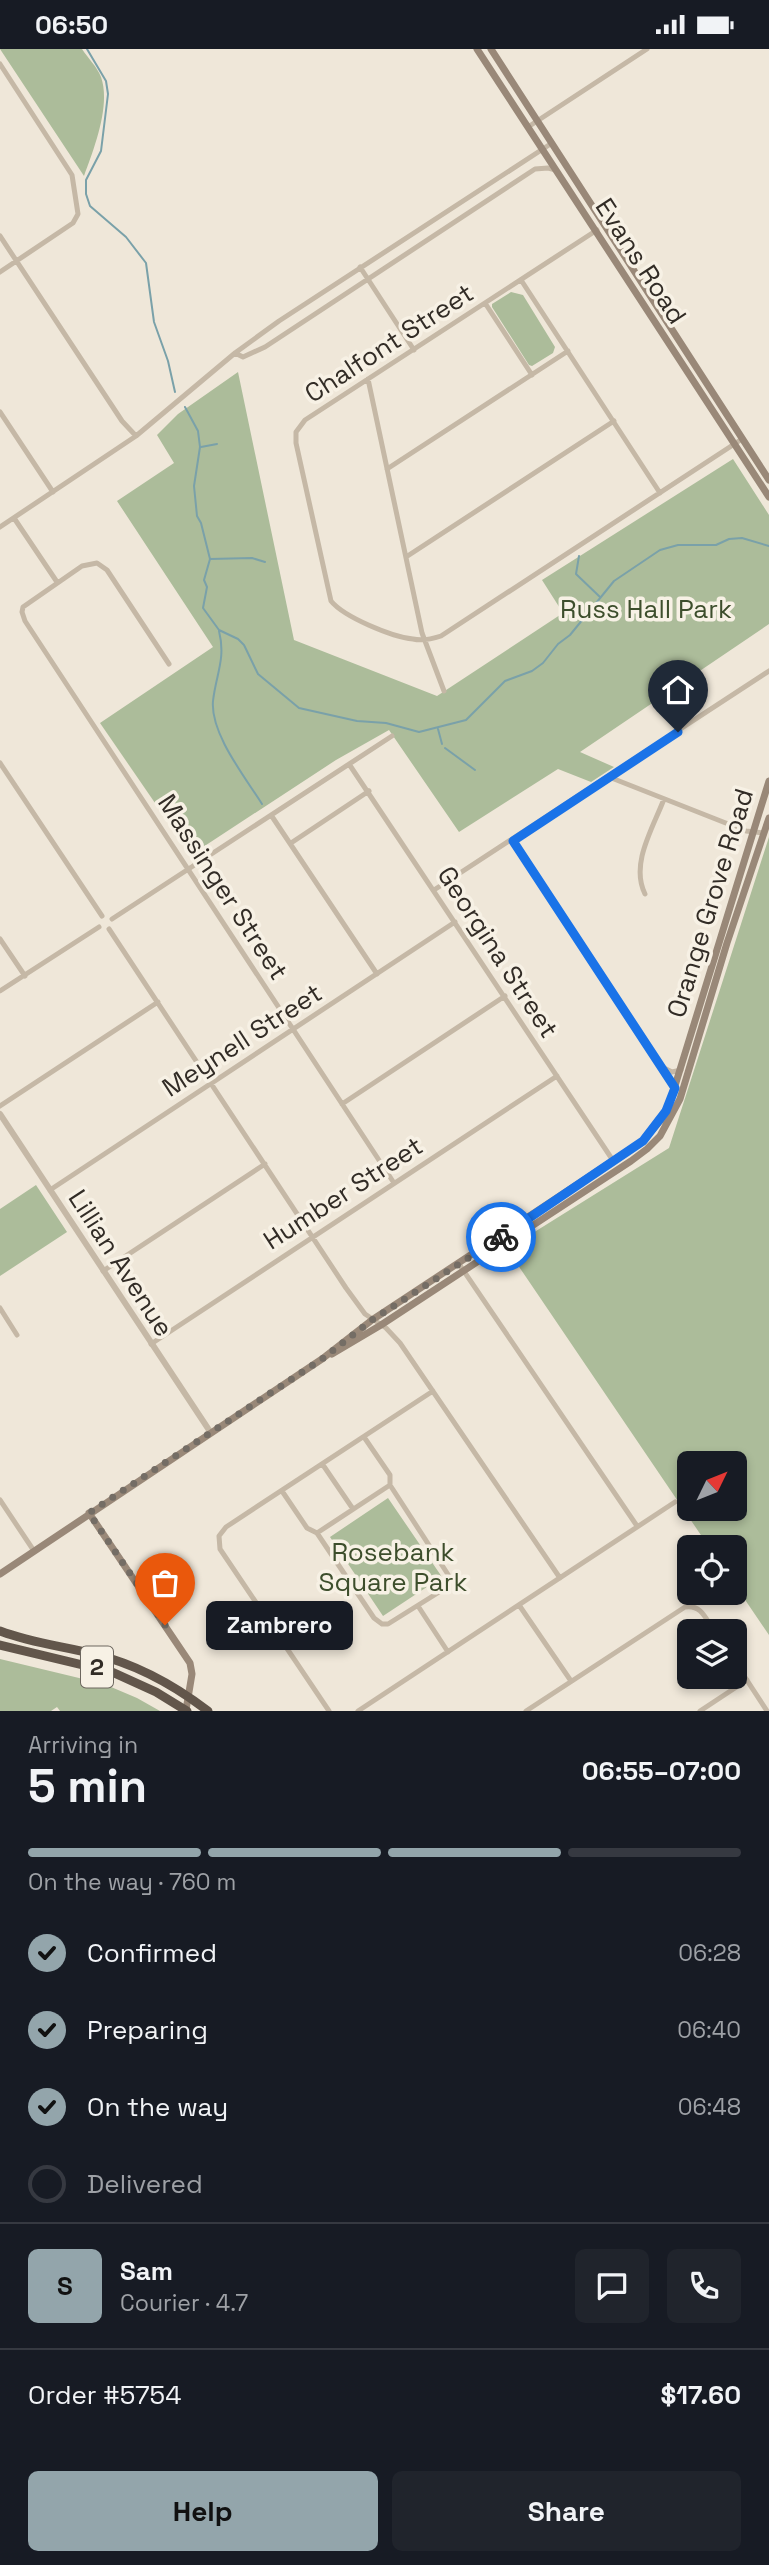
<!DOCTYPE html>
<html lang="en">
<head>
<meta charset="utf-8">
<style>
	:root { --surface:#171b24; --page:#20242c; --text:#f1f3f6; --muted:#9ea1a6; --line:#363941; --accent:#93a5ab }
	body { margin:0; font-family:"Space Grotesk",sans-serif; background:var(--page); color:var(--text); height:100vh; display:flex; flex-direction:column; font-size:26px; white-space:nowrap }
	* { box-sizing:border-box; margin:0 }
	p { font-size:23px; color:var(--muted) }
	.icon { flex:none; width:38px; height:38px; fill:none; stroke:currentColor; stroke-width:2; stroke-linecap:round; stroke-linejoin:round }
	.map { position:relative; height:1662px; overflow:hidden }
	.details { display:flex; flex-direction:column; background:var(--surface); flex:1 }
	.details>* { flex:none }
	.needle { width:46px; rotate:47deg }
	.fabs { position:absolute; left:677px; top:1402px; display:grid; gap:14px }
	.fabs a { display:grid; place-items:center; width:70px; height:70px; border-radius:10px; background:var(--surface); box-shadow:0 4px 10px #0003; font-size:35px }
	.pin { position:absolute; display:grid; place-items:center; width:60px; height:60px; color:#fff; margin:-72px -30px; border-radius:50% 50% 50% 0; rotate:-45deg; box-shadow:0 0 7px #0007 }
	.pin .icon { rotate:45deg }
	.courier { position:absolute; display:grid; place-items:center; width:70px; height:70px; margin:-35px; border:5px solid #1a73e8; border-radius:50%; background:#fff; color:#222; box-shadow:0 2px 9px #0007 }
	.bubble { position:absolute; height:49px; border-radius:10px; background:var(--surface); box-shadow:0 4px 10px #0003; font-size:23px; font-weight:600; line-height:49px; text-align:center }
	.headline em { font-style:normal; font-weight:600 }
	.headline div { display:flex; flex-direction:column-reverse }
	.headline { display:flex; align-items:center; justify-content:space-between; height:119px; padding:0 28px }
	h1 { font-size:46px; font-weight:600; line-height:52px }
	.bar { display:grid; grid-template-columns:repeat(4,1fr); gap:10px 7px; align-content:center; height:84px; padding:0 28px }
	.bar i { height:9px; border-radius:5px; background:var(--line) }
	.bar .on { background:var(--accent) }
	.bar p { grid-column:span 4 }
	.line { display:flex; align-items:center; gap:18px; padding:0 28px; border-top:2px solid var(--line) }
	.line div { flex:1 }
	.round { display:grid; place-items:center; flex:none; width:74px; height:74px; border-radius:10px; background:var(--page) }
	ol { padding:0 28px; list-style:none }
	li { display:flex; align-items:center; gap:21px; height:77px }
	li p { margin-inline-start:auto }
	li .icon { padding:7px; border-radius:50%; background:var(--accent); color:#111; stroke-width:4 }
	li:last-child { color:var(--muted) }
	li i { width:38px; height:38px; border:4px solid var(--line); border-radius:50% }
	.primary-button { display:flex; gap:14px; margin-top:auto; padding:14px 28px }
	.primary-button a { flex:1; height:80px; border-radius:10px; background:var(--accent); color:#111; font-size:28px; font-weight:600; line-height:80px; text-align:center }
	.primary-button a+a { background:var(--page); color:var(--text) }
	.status { display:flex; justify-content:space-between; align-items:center; height:49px; padding:0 35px; background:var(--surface); direction:ltr }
	.status svg { height:19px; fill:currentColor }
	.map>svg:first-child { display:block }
	.green { fill:#acbc9a; fill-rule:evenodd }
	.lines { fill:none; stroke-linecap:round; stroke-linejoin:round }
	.stream { stroke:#7aa1a9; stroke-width:2 }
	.minor { stroke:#c5b8a6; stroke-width:5 }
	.tertiary { stroke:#c5b8a6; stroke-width:6 }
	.secondary { stroke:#998878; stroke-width:7 }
	.trunk { stroke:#62564b; stroke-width:9 }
	.done { stroke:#746d65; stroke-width:7; stroke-dasharray:0 12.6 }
	.route { stroke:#1a73e8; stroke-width:9 }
	.labels { text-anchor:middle; stroke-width:7; stroke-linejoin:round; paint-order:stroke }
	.shield { fill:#f7f1e5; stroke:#6d675f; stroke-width:2 }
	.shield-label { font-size:24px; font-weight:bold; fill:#322c26 }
	.street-label { font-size:26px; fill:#322c26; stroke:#f7f1e5 }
	.park-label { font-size:26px; fill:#3d4e2c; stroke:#f7f1e5 }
</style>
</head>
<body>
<div class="status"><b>06:50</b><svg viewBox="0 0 49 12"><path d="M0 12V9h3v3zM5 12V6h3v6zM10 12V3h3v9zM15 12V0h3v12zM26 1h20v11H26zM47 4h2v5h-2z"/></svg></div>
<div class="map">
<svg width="769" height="1662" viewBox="0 0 769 1662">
	<rect width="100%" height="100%" fill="#efe7d9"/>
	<path class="green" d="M 0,0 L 82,0 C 88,9 97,18 101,28 C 111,56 94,100 84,127 Z
		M 511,243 L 523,246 L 555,298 L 553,304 L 532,317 L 529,316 L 492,258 L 492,255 Z
		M 238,323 L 294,591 L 437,647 L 563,564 L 542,531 L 733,410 L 769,466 L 769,575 L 580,703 L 614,718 L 591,733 L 558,720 L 459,783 L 389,681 L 336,711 L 197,802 L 188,802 L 100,674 L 213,598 L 117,452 L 174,414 L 157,386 L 178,365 Z
		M 769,788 L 769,1586 L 735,1536 L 735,1498 L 709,1498 L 507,1200 L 669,1099 ZM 690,1414 L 735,1414 L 735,1460 L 690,1460 Z
		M 36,1136 L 67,1183 L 0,1227 L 0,1160 Z
		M 388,1449 L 442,1528 L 383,1567 L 330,1488 Z
		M 0,1610 L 104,1635 L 137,1649 L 160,1662 L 60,1662 L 57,1658 L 51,1662 L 0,1662 Z"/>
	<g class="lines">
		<path class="stream" d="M 87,0 L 106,32 L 108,45 L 101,102 L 86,131 L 86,145 L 90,157 L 126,188 L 146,214 L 154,273 L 168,312 L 175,343
			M 185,358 L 198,382 L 200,398 L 194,437 L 197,467 L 201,474 L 210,510 L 204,531 L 207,538 L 203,559 L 219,581 L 238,590 L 244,596 L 258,625 L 299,659 L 357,672 L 386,674 L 419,683 L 466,671 L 505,632 L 532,622 L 543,614 L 558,595 L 570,586 L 614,532 L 660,501 L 678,496 L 716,496 L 729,490 L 742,489 L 769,497
			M 201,398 L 217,395
			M 579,507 L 576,525 L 600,548
			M 210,510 L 252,509 L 265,513
			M 219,582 C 226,610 216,625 213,652 C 210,684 245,728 262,755
			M 438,680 L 442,695
			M 445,699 L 475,721"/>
		<path class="minor" d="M 0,15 L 72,126 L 78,165 L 73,174 L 0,223
			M 528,78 L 647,0
			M 597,181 L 305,371 L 296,383 L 296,394 L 331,552 C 344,568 392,588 413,590 C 422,592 432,590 441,587 L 742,390
			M 0,187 L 122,372 L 136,387
			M 360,218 L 414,301
			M 521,231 L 660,444
			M 485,254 L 532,326
			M 235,304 L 243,308 L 265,298 L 535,120 L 548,119 L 556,121
			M 368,330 L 422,584 L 444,642
			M 0,363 L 53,443
			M 387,420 L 568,302
			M 14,469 L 57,533
			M 0,478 L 136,387 L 235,304 L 279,272 L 552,94
			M 406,508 L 614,372
			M 169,615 L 107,521 L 97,514 L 82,517 L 23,558 L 22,563 L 25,572 L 394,1134
			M 0,714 L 102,867
			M 349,715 L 614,1113
			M 609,728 L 746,782 L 764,784
			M 271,766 L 377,925
			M 513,791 L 675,1039
			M 291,794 L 369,742
			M 434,841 L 769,622
			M 645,845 C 630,815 653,779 664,750
			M 112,870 L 392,687
			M 109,880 L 346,1239 L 365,1265 L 386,1279 L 400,1294 L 560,1529
			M 0,890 L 25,927
			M 0,942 L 99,878
			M 662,1018 L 672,1023 L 681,1021
			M 342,1055 L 505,947
			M 0,1057 L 158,953
			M 50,1141 L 455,873
			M 459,1215 L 637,1477
			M 103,1222 L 265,1115
			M 0,1259 L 17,1286
			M 151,1295 L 557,1027
			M 364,1388 L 390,1426 L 390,1436
			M 323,1416 L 353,1460
			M 390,1436 L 449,1527 L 444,1540 L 388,1575 L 382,1575 L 374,1569 L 317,1484 Z
			M 282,1442 L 307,1479 L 317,1484
			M 0,1451 L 34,1502
			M 519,1556 L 571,1632
			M 418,1557 L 448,1603
			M 735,1613 L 767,1662
			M 329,1662 L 220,1500 L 219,1487 L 226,1478 L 433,1342
			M 358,1662 L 675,1453
			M 526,1662 L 685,1558 C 701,1555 706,1570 714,1582
			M 700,1662 L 747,1631"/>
		<path class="tertiary" d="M 0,1065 L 211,1384"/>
		<path class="secondary" d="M 477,0 L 769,448
			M 491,0 L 769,431
			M 332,1305 L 381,1276 L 631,1112 L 647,1100 L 660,1087 L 680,1050 L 727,894 L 769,769
			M 89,1464 L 190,1614 L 192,1625 L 186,1661
			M 0,1525 L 322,1310 L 372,1271 L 643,1092 L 660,1072 L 670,1053 L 769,732"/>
		<path class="trunk" d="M 0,1582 C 31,1594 62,1597 94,1605 C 136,1615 174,1636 208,1662
			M 0,1596 L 112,1623 L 156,1643 L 187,1662"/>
	</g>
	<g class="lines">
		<path class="done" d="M 165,1576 L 89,1464 L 322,1310 L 372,1271 L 501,1188"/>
		<path class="route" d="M 501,1188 L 643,1092 L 666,1062 L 675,1039 L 513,792 L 678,683"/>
	</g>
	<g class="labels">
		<rect class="shield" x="81" y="1597.5" width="32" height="41" rx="5"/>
		<g class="shield-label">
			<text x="97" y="1626">2</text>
		</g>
		<g class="street-label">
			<text transform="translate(641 212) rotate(57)" y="9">Evans Road</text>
			<text transform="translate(389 294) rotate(-33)" y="9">Chalfont Street</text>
			<text transform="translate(223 838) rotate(57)" y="9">Massinger Street</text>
			<text transform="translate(710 854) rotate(-73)" y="9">Orange Grove Road</text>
			<text transform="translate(498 903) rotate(57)" y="9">Georgina Street</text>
			<text transform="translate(242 991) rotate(-33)" y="9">Meynell Street</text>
			<text transform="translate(343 1144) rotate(-33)" y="9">Humber Street</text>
			<text transform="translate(121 1214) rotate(57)" y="9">Lillian Avenue</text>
		</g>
		<g class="park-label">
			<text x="646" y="569">Russ Hall Park</text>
			<text x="393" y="1512">Rosebank<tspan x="393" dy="30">Square Park</tspan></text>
		</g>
	</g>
</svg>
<div class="fabs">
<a><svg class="needle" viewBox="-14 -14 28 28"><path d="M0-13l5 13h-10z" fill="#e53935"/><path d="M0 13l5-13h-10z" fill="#9ea1a6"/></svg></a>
<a><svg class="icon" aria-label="locate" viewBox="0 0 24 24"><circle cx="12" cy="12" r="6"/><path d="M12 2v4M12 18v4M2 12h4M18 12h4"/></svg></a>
<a><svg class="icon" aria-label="layers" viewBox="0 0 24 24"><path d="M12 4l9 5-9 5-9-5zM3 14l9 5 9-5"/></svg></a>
</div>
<div class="pin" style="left:165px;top:1576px;background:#ea580c"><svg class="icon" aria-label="bag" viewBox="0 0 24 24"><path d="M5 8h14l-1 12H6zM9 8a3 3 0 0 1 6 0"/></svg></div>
<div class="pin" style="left:678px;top:683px;background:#1f2937"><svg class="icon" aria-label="home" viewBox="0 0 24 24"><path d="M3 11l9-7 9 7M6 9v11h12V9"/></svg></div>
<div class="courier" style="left:501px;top:1188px"><svg class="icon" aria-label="bike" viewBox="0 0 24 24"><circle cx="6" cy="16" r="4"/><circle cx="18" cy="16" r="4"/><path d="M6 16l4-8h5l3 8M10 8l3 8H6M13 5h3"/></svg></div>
<div class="bubble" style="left:206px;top:1552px;width:147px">Zambrero</div>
</div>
<section class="details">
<div class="headline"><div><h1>5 min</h1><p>Arriving in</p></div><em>06:55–07:00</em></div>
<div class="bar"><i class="on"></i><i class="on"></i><i class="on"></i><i></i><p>On the way · 760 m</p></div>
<ol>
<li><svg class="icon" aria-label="check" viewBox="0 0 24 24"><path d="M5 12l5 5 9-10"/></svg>Confirmed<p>06:28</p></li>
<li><svg class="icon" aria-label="check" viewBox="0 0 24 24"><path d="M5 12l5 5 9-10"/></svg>Preparing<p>06:40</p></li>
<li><svg class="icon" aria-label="check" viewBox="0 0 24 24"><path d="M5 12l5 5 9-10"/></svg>On the way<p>06:48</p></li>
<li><i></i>Delivered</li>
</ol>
<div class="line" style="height:126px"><b class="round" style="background:var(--accent);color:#111">S</b><div><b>Sam</b><p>Courier · 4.7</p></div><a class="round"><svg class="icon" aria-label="chat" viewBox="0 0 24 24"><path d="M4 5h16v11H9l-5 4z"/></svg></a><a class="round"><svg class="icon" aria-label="phone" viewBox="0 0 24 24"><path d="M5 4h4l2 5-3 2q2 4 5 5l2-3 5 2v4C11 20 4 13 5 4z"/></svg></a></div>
<div class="line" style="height:91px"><div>Order #5754</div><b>$17.60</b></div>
<div class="primary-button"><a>Help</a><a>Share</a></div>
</section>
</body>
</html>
